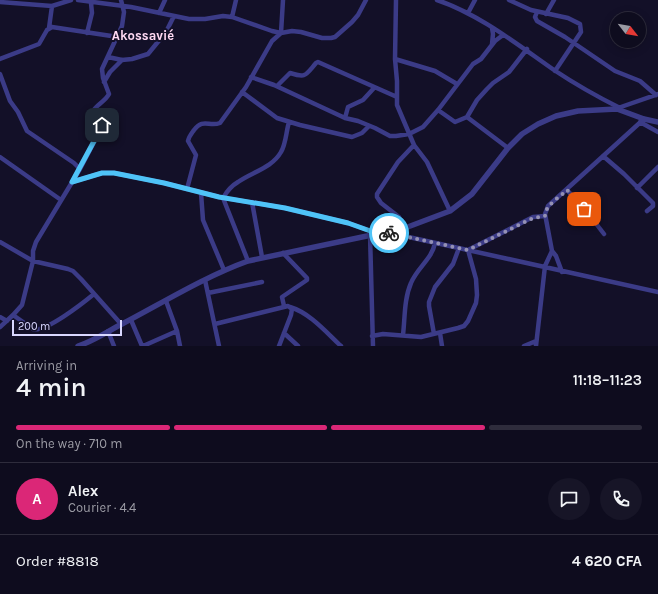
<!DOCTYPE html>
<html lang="en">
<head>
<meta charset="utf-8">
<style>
	:root { --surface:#0e0c1e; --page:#171527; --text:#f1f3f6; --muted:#9b9ba4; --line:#2e2c3c; --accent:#db2777 }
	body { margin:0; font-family:Karla,sans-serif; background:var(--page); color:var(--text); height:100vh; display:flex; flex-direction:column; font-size:15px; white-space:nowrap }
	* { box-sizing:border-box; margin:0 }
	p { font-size:13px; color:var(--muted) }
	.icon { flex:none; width:22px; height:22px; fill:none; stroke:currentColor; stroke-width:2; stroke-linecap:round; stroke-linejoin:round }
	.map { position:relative; height:346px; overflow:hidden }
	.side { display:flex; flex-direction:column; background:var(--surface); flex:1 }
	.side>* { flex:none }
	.needle { width:26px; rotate:121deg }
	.buttons { position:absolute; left:610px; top:12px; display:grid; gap:8px }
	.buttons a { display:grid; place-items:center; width:36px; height:36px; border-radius:50%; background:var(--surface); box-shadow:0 2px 10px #0003,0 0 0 1px var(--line); font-size:20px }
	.scale { position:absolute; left:12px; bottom:10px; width:110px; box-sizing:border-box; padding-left:4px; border:2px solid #d9d7ff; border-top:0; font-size:11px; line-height:14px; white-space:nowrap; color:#d9d7ff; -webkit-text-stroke:3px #131028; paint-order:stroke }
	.pin { position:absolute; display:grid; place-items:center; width:34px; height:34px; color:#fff; margin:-17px; border-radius:8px; box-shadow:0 2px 6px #0006 }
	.courier { position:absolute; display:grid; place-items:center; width:40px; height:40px; margin:-20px; border:3px solid #4fc3f7; border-radius:50%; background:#fff; color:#222; box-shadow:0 1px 5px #0007 }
	.headline em { font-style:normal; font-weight:600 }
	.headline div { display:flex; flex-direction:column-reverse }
	.headline { display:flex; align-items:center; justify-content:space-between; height:68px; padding:0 16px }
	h1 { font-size:26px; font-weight:600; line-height:30px }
	.bar { display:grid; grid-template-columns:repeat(4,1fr); gap:6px 4px; align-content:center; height:48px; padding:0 16px }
	.bar i { height:5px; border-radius:3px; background:var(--line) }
	.bar .on { background:var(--accent) }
	.bar p { grid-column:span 4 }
	.line { display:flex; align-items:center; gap:10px; padding:0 16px; border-top:1px solid var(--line) }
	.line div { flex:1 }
	.round { display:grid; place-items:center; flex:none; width:42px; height:42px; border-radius:21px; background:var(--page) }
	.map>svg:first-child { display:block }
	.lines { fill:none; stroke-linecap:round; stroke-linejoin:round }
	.minor { stroke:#3b3b87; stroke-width:4.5 }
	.tertiary { stroke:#3b3b87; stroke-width:5.5 }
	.done { stroke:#9491b4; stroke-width:4; stroke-dasharray:0 7.2 }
	.route { stroke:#4fc3f7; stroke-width:5 }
	.labels { text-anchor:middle; stroke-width:4; stroke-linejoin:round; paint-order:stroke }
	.quarter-label { font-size:13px; font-weight:bold; fill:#ffd9f3; stroke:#131028 }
</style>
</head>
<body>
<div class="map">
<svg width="658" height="346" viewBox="0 0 658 346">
	<rect width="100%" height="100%" fill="#131028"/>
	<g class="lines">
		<path class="minor" d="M 78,0 L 131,7 L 189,19 L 205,19 L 223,16 L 232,17 L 272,31 L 281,33 L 292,31 L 301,32 L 322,38 L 331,38 L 335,37 L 352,22 L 358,15 L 366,0
			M 396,0 L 395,59 L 397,81 L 397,105 L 414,145 L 427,162 L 450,211
			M 437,0 C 479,14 518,45 554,70 C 575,84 598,97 620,108
			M 509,0 L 531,10 L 568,18 L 580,24 L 581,32 L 555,71
			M 0,2 L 52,6 L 71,0
			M 537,12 L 535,17 L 537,21 L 565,37 L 615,71 L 640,81 L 656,95
			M 159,13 L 165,0
			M 468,13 L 475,0
			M 546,14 L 554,0
			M 232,17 L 236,0
			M 49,28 L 52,6
			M 492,28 L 493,34 L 492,44
			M 87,33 L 92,13 L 91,3
			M 108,57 L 122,60 L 132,59 L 148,54 L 166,32 L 174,16
			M 0,59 L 39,44 L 47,30 L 52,27 L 118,37
			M 395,59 L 435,71 L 457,84
			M 0,74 L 10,101 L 18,112 L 27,131 L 74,163 L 80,169
			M 251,77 L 274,85 L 345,118 L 358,121 L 375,128 L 390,136 L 396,136 L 409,134 L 423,127 L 438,110 L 473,64 L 481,59 L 495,41 L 503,35
			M 104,82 L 110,72 L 122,60
			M 277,86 L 290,73 C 306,78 305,76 316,63 L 318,62 L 397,97
			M 242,92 L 277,118 L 300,125 L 352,137 L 362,133 L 369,126
			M 618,108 L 658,94
			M 438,110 L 455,122 L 467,117
			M 345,118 L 348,107 L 363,100 L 374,88
			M 640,122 L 658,132
			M 508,148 L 467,117 L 477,100 L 487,89 L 493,83 L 509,72 L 527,49
			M 603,156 L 624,174 L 653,203 L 653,206 L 647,211
			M 0,157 L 61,200
			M 72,182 L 102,173 L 114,173 L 164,183 L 219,197 L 285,208 L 348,223 L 376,233
			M 637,188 L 658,167
			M 187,189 L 196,155 L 188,141 C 189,136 192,133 194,130 C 203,118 209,127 220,123 L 246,87 L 272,41 L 281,33 L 283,0
			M 567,190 L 591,217 L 604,234
			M 201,193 L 203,220 L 224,270
			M 252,202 L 262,257
			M 405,228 L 399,217 L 381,203 L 377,197 L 377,194 L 398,162 L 414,145
			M 386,232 L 658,292
			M 370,234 L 373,346
			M 0,242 L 33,261 L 68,269 L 73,271 L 81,279 L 121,324
			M 552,251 L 556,256 L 562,272
			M 283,253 L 307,278 L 307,280 L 282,297 L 284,306
			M 248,261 L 223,198 C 227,191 231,186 238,182 C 252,172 272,168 281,152 C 286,144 286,132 289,122
			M 205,280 L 219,346
			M 208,293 L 262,282
			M 166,301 L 177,331 L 180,346
			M 290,307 C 310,313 326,332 341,346
			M 13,315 L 33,329 C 45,333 83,303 94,294
			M 0,317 L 7,321
			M 131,320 L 142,346
			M 215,324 L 288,306 L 292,309 L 291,315 L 279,346
			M 0,327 L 13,315 L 22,305 L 33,261 L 33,251 L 36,242 L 80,169 L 102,127 L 102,125 L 92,116 L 92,113 C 95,105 105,102 109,94 L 103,78 L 102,69 L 122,26 L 124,12 L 121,0
			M 108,331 L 114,346
			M 284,333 L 298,346
			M 440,333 L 442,346
			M 434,334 L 429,306 L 429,302 L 435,287 L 453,264 L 459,248
			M 403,335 C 405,318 404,299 411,283 C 417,268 432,259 435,243
			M 372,336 L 383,334 L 421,337 L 458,328 L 464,326 L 468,321 L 476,303 L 477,295 L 476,279 L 468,250 L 533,217 L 545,216
			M 143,346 L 177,331
			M 524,346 L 536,341
			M 536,346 L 545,266 L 552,251 L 545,214 L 548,206 L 644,119"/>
		<path class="tertiary" d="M 78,346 C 94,341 108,331 122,324 C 164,302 204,277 248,261 L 405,228 L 450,211 L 472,194 L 508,148 L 522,134 L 538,124 L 556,116 L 578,111 L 617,109 L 644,119 L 658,122"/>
	</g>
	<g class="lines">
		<path class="done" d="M 389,233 L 468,250 L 533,218 L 545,216 C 545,205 559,198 567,190 L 584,209"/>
		<path class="route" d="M 102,125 L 100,130 L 72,182 L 102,173 L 114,173 L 164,183 L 219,197 L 285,208 L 348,223 L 376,233 L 385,232 L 389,233"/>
	</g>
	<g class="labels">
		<g class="quarter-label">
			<text x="143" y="40">Akossavié</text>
		</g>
	</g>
</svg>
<div class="buttons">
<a><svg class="needle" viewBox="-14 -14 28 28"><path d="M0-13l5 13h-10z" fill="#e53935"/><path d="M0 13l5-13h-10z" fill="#9b9ba4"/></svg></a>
</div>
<div class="scale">200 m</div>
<div class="pin" style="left:584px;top:209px;background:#ea580c"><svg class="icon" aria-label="bag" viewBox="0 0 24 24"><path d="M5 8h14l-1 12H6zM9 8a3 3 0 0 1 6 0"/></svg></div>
<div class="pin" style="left:102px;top:125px;background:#1f2937"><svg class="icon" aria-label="home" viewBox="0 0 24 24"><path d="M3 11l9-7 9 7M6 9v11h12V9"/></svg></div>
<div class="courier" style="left:389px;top:233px"><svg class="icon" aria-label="bike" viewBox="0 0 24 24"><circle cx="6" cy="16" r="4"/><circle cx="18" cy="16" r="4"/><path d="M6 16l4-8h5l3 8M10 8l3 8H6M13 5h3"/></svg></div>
</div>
<section class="side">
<div class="headline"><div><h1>4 min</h1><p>Arriving in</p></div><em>11:18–11:23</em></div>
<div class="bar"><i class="on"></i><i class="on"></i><i class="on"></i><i></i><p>On the way · 710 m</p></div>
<div class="line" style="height:72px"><b class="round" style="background:var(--accent);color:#fff">A</b><div><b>Alex</b><p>Courier · 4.4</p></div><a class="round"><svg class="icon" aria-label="chat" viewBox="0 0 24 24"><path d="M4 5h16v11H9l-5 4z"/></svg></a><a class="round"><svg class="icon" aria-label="phone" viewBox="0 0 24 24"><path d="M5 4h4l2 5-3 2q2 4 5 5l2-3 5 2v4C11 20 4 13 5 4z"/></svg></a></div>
<div class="line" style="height:52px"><div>Order #8818</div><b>4 620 CFA</b></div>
</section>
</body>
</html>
